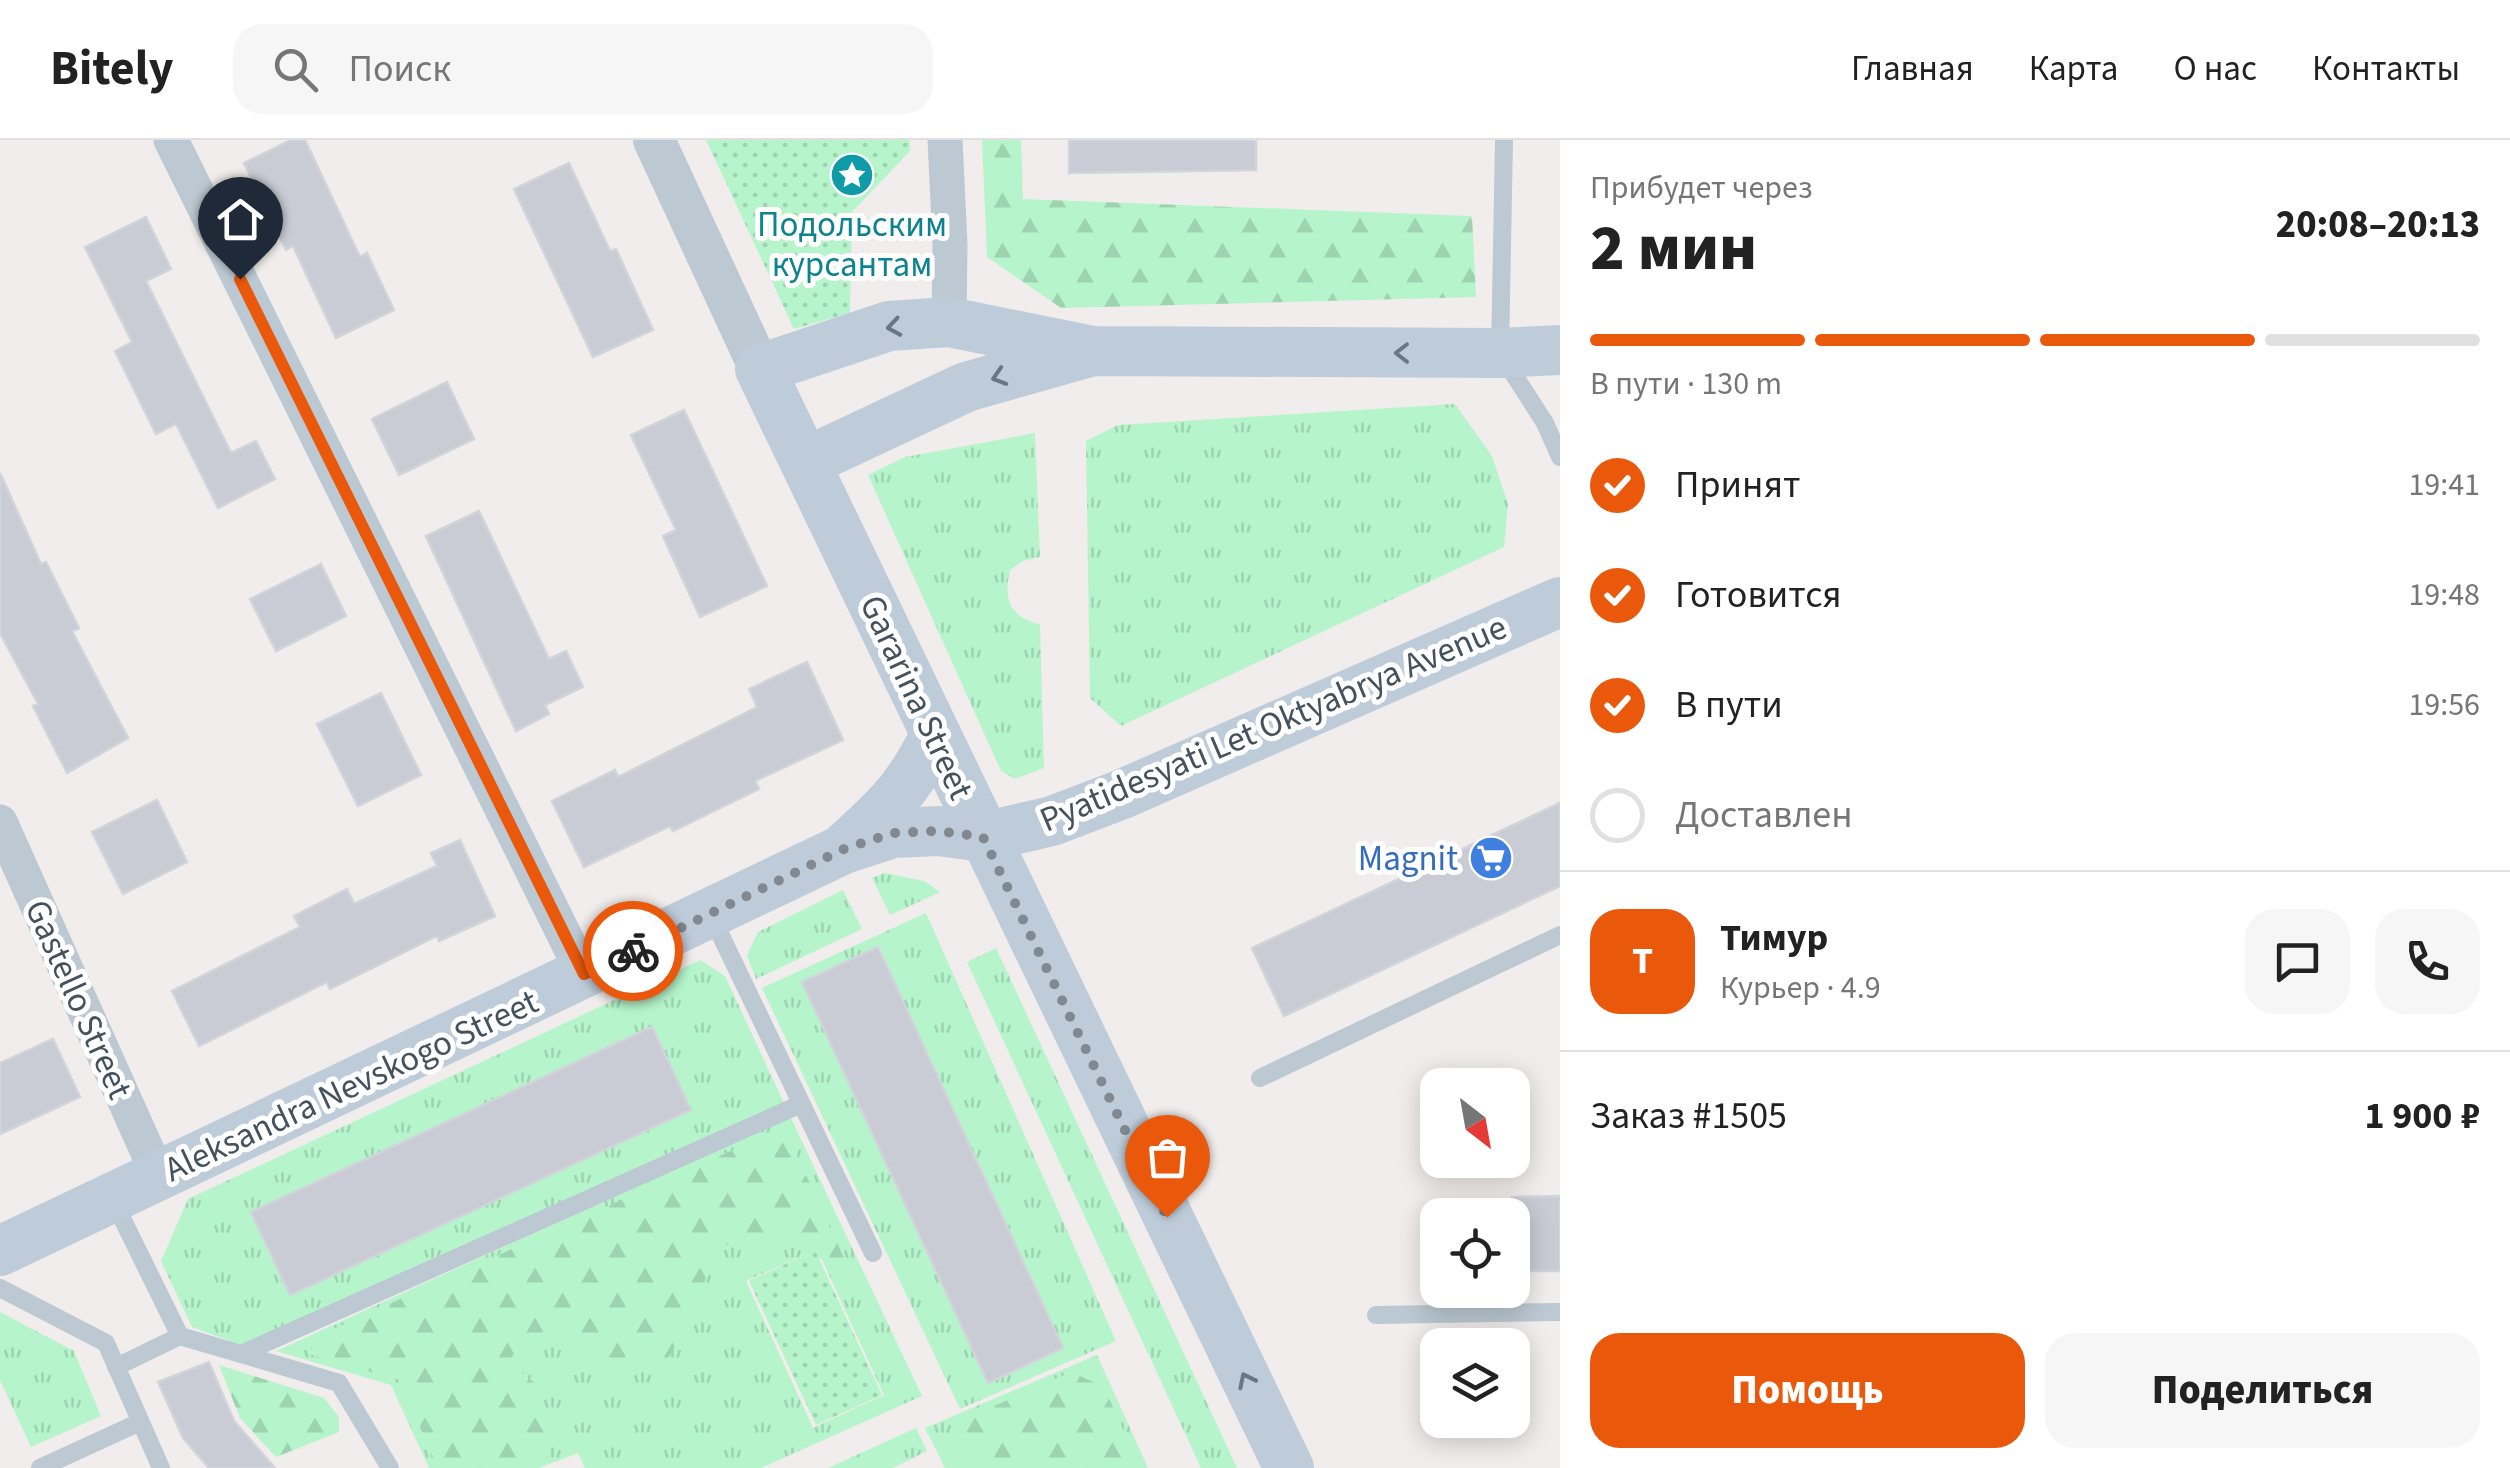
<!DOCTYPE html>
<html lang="ru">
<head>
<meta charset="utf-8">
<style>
	:root { --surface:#fff; --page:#f6f6f6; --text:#222; --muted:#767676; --line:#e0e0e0; --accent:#ea580c }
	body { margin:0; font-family:"Source Sans 3",sans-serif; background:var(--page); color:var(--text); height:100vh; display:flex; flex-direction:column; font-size:38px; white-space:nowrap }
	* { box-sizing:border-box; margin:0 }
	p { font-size:32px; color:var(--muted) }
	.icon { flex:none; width:55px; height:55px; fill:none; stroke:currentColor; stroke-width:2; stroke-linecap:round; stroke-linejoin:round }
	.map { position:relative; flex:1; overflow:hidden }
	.sheet { display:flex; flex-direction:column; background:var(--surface); width:950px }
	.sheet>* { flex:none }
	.needle { width:65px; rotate:149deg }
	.buttons { position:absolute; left:1420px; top:928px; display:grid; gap:20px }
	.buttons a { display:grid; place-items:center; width:110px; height:110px; border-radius:20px; background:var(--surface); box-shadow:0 5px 25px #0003; font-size:50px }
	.pin { position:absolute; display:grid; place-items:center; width:85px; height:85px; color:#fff; margin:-102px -42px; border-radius:50% 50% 50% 0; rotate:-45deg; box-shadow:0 0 10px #0007 }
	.pin .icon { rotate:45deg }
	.courier { position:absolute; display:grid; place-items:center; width:100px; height:100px; margin:-50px; border:8px solid #ea580c; border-radius:50%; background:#fff; color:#222; box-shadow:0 2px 12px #0007 }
	.head em { font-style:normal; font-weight:800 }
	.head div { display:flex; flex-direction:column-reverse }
	.head { display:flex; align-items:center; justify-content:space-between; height:170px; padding:0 30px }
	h1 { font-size:65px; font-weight:800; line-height:75px }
	.bar { display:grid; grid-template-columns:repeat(4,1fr); gap:15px 10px; align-content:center; height:120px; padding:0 30px }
	.bar i { height:12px; border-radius:8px; background:var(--line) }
	.bar .on { background:var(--accent) }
	.bar p { grid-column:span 4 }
	.line { display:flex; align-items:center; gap:25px; padding:0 30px; border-top:2px solid var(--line) }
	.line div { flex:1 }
	.round { display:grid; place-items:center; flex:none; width:105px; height:105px; border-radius:30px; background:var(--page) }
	ol { padding:0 30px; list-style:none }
	li { display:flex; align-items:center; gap:30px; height:110px }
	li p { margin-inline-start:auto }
	li .icon { padding:10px; border-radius:50%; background:var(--accent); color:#fff; stroke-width:4 }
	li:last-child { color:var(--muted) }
	li i { width:55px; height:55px; border:5px solid var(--line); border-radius:50% }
	.cta { display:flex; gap:20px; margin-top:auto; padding:20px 30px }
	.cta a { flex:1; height:115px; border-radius:30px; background:var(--accent); color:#fff; font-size:40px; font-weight:800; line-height:115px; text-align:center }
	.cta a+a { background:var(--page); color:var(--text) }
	header { display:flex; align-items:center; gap:60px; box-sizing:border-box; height:140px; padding:0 50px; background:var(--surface); border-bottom:2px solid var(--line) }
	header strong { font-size:48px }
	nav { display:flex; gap:55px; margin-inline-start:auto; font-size:35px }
	.search { width:700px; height:90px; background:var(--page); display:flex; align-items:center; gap:25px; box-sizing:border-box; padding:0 35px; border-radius:30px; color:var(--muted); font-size:38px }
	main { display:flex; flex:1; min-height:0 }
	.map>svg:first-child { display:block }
	.grass { fill:url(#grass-tufts); fill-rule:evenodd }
	.forest { fill:url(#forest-firs) }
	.park { fill:url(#park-dots) }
	.building { fill:#c9ccd4; stroke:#d1d4da; stroke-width:2.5 }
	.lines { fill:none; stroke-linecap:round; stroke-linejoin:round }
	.service { stroke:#bcc9d2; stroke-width:18 }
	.minor { stroke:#bcc9d2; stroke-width:35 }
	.tertiary { stroke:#bcc9d2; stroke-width:42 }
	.secondary { stroke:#beccd9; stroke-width:50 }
	.oneway { stroke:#697782 }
	.done { stroke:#81888f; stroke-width:10; stroke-dasharray:0 18 }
	.route { stroke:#ea580c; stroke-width:12 }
	.labels { text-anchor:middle; stroke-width:10; stroke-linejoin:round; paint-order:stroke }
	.culture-label { font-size:35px; fill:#0d838f; stroke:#fff }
	.street-label { font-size:35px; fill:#44525d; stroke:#fff }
	.shop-label { font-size:35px; fill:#366cbe; stroke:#fff; text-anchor:end }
</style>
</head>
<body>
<header>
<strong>Bitely</strong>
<div class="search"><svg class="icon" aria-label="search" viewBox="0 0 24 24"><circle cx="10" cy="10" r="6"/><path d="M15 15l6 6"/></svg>Поиск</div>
<nav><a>Главная</a><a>Карта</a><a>О нас</a><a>Контакты</a></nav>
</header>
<main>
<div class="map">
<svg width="1560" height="1328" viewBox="0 0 1560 1328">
	<defs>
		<pattern id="grass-tufts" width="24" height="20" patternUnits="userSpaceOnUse" patternTransform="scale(2.5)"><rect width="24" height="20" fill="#b6f4cb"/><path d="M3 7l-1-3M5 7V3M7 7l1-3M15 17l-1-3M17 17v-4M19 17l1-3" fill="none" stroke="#9ed3b1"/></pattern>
		<pattern id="forest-firs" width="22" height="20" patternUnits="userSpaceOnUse" patternTransform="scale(2.5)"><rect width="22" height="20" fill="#b6f4cb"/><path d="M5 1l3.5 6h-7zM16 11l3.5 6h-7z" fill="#9ed3b1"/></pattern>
		<pattern id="park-dots" width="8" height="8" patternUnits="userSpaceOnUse" patternTransform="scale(2.5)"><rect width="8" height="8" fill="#b6f4cb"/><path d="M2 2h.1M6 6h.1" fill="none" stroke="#9ed3b1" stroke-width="1.8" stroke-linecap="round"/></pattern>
	</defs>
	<rect width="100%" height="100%" fill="#f1eded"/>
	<path class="grass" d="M 1455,264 L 1492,316 L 1508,364 L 1504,407 L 1121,586 L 1090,558 L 1086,301 L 1118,285 Z
		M 1035,293 L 1040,417 L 1023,421 L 1010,430 C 1003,459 1010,478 1040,484 L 1044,628 L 1015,639 L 1001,631 L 868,335 L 905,317 Z
		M 885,733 L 924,741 L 940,752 L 890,775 L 872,738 Z
		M 843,750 L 862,789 L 756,839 L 747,815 L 758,792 Z
		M 926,773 L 1116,1201 L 960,1269 L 762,848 Z
		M 996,808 L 1237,1328 L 1201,1328 L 967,822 Z
		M 700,820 L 725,836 L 784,963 L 241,1205 L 192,1187 L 161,1121 L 188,1059 Z
		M 790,976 L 922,1256 L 761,1328 L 585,1328 L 578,1313 L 539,1328 L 429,1328 L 391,1245 L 276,1211 ZM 817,1109 L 884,1255 L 813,1288 L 746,1141 Z
		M 0,1172 L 74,1211 L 101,1276 L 31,1307 L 0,1240 Z
		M 1097,1215 L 1148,1328 L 945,1328 L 925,1288 Z
		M 916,1288 L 927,1311 L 893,1328 L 828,1328 Z"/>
	<path class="forest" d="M 982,0 L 1021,0 L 1023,59 L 1472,76 L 1476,157 L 1061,168 L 987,117 Z
		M 784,987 L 845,1120 L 835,1125 L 759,1093 L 715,1109 L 701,1153 L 667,1221 L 613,1227 L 566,1190 L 528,1194 L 508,1222 L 541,1248 L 550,1316 L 517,1328 L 438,1328 L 399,1240 L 309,1214 L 318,1196 Z
		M 219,1225 L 324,1258 L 339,1277 L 339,1292 L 276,1317 L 240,1278 Z
		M 1071,1232 L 1104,1247 L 1140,1328 L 969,1328 L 950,1304 L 960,1281 Z"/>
	<path class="park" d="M 706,0 L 910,0 L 910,11 L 852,72 L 850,173 L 794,189 Z
		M 815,1110 L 882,1255 L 816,1285 L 749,1141 Z"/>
	<path class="building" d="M 291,0 L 305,0 L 360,117 L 367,113 L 394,170 L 336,198 L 293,106 L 286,110 L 244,23 Z
		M 1069,0 L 1256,0 L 1256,30 L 1069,33 Z
		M 569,23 L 610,111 L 616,109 L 653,190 L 593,217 L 514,49 Z
		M 146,77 L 171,129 L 146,141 L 231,313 L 256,301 L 275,339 L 218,368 L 176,284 L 156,294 L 115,211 L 132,202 L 85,107 Z
		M 447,242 L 474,299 L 399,335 L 372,279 Z
		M 684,270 L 767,446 L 700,477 L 663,396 L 676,390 L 631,295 Z
		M 0,333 L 41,424 L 46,422 L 79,488 L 72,491 L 128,598 L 67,633 L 33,566 L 38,564 L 0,493 Z
		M 479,371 L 549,519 L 566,511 L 583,547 L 545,565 L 549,574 L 516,591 L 426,396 Z
		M 321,424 L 346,476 L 276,511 L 250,459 Z
		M 807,522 L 843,600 L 755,641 L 759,649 L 673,691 L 670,686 L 584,727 L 552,661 L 615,630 L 618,637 L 757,567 L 749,549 Z
		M 381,553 L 421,635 L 358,666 L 317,584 Z
		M 157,660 L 187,722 L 123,754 L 92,692 Z
		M 1560,663 L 1560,746 L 1284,876 L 1252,808 Z
		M 460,700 L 495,776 L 439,801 L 437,796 L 330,849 L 327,842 L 199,906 L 172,851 L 300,787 L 294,776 L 347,749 L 354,764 L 437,726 L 431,713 Z
		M 878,807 L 1063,1208 L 988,1243 L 802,842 Z
		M 652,887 L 691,970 L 290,1155 L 251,1072 Z
		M 53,899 L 80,957 L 0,994 L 0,923 Z
		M 1560,1056 L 1560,1131 L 1512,1131 L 1512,1057 Z
		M 209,1222 L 234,1281 L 275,1328 L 209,1328 L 183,1298 L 158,1242 Z"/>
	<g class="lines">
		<path class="service" d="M 1504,0 L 1500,213 L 1545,283 L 1560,317
			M 711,775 L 873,1113
			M 1260,938 L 1560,795
			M 114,1062 L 180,1196
			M 0,1148 L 106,1203 L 161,1328
			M 1376,1175 L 1560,1172
			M 241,1214 L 801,964
			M 116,1227 L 180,1196 L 339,1243 L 390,1328
			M 40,1328 L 140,1282"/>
		<path class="minor" d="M 171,0 L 584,835
			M 945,0 L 950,104 L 949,182
			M 0,682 L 159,1037"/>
		<path class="tertiary" d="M 654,0 L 760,229"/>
		<path class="secondary" d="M 1093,211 L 949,182 L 889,186 L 760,229 L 1289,1328
			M 806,322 L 966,247 L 1093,211 L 1500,213 L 1560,210
			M 847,705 C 889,667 910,647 935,595
			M 0,1111 L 844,709 L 893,693 L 939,691 L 983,697 L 1052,681 L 1120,655 L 1560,462"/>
	</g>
	<defs><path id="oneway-chevron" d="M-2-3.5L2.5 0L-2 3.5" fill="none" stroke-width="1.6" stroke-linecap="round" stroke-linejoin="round" transform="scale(2.5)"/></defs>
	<g class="oneway">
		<use href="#oneway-chevron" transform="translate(894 187) rotate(171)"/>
		<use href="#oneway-chevron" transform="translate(1402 213) rotate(-180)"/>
		<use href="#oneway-chevron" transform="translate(999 237) rotate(163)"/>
		<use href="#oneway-chevron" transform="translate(1246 1240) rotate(-116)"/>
	</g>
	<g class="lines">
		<path class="done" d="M 633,811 L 844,709 L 893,693 L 938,691 L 983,697 L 1167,1077"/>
		<path class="route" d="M 240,139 L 584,834 L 633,811"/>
	</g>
	<defs>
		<g id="sight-disc" transform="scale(2.25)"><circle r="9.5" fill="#0f9aa8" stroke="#fff"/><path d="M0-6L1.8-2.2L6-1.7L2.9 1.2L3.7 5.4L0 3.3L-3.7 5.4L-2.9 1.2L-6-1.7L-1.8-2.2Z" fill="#fff"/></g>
		<g id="supermarket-disc" transform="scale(2.25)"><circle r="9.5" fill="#3f7fe0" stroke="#fff"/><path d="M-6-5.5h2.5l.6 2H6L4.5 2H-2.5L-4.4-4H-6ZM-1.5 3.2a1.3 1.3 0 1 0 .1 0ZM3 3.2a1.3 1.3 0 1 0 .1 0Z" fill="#fff"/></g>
	</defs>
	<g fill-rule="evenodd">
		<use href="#sight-disc" x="852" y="35"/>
		<use href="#supermarket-disc" x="1491" y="718"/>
	</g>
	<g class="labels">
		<g class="culture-label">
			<text x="852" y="96">Подольским<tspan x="852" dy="40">курсантам</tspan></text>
		</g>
		<g class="street-label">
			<text transform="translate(917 557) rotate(65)" y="12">Gararina Street</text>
			<text transform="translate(1273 583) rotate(-23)" y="12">Pyatidesyati Let Oktyabrya Avenue</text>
			<text transform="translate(79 859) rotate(66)" y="12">Gastello Street</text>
			<text transform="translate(351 945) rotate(-25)" y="12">Aleksandra Nevskogo Street</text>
		</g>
		<g class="shop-label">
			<text x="1458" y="730">Magnit</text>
		</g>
	</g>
</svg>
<div class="buttons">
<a><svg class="needle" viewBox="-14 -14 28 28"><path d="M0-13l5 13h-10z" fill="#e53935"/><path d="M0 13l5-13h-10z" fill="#767676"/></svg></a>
<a><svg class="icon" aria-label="locate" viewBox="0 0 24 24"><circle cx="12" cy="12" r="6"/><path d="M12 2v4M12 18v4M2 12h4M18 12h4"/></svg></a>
<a><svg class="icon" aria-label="layers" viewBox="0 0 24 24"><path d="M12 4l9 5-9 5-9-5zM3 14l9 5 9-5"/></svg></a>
</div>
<div class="pin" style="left:1167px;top:1077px;background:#ea580c"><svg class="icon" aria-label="bag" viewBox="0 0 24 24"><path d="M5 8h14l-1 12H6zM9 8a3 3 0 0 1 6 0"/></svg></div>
<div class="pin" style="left:240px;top:139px;background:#1f2937"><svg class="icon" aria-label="home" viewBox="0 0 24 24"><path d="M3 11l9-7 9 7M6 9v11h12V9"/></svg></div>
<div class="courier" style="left:633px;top:811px"><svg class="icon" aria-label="bike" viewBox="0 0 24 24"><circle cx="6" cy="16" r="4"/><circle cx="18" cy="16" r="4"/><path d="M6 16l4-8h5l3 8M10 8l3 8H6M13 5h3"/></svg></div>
</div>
<section class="sheet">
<div class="head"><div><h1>2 мин</h1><p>Прибудет через</p></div><em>20:08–20:13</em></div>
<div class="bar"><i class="on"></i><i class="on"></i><i class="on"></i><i></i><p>В пути · 130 m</p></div>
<ol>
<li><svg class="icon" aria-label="check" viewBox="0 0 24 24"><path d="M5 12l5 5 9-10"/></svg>Принят<p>19:41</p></li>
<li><svg class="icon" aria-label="check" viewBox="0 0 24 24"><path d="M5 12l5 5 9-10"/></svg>Готовится<p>19:48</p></li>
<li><svg class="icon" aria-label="check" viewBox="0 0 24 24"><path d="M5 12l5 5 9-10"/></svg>В пути<p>19:56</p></li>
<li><i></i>Доставлен</li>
</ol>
<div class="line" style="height:180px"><b class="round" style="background:var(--accent);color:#fff">Т</b><div><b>Тимур</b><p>Курьер · 4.9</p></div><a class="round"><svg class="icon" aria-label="chat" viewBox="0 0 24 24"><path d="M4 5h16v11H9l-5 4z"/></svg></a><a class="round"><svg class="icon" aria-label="phone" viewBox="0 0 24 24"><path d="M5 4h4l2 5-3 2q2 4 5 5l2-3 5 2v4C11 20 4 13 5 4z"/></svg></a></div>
<div class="line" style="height:130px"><div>Заказ #1505</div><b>1 900 ₽</b></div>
<div class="cta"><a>Помощь</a><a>Поделиться</a></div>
</section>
</main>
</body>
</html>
